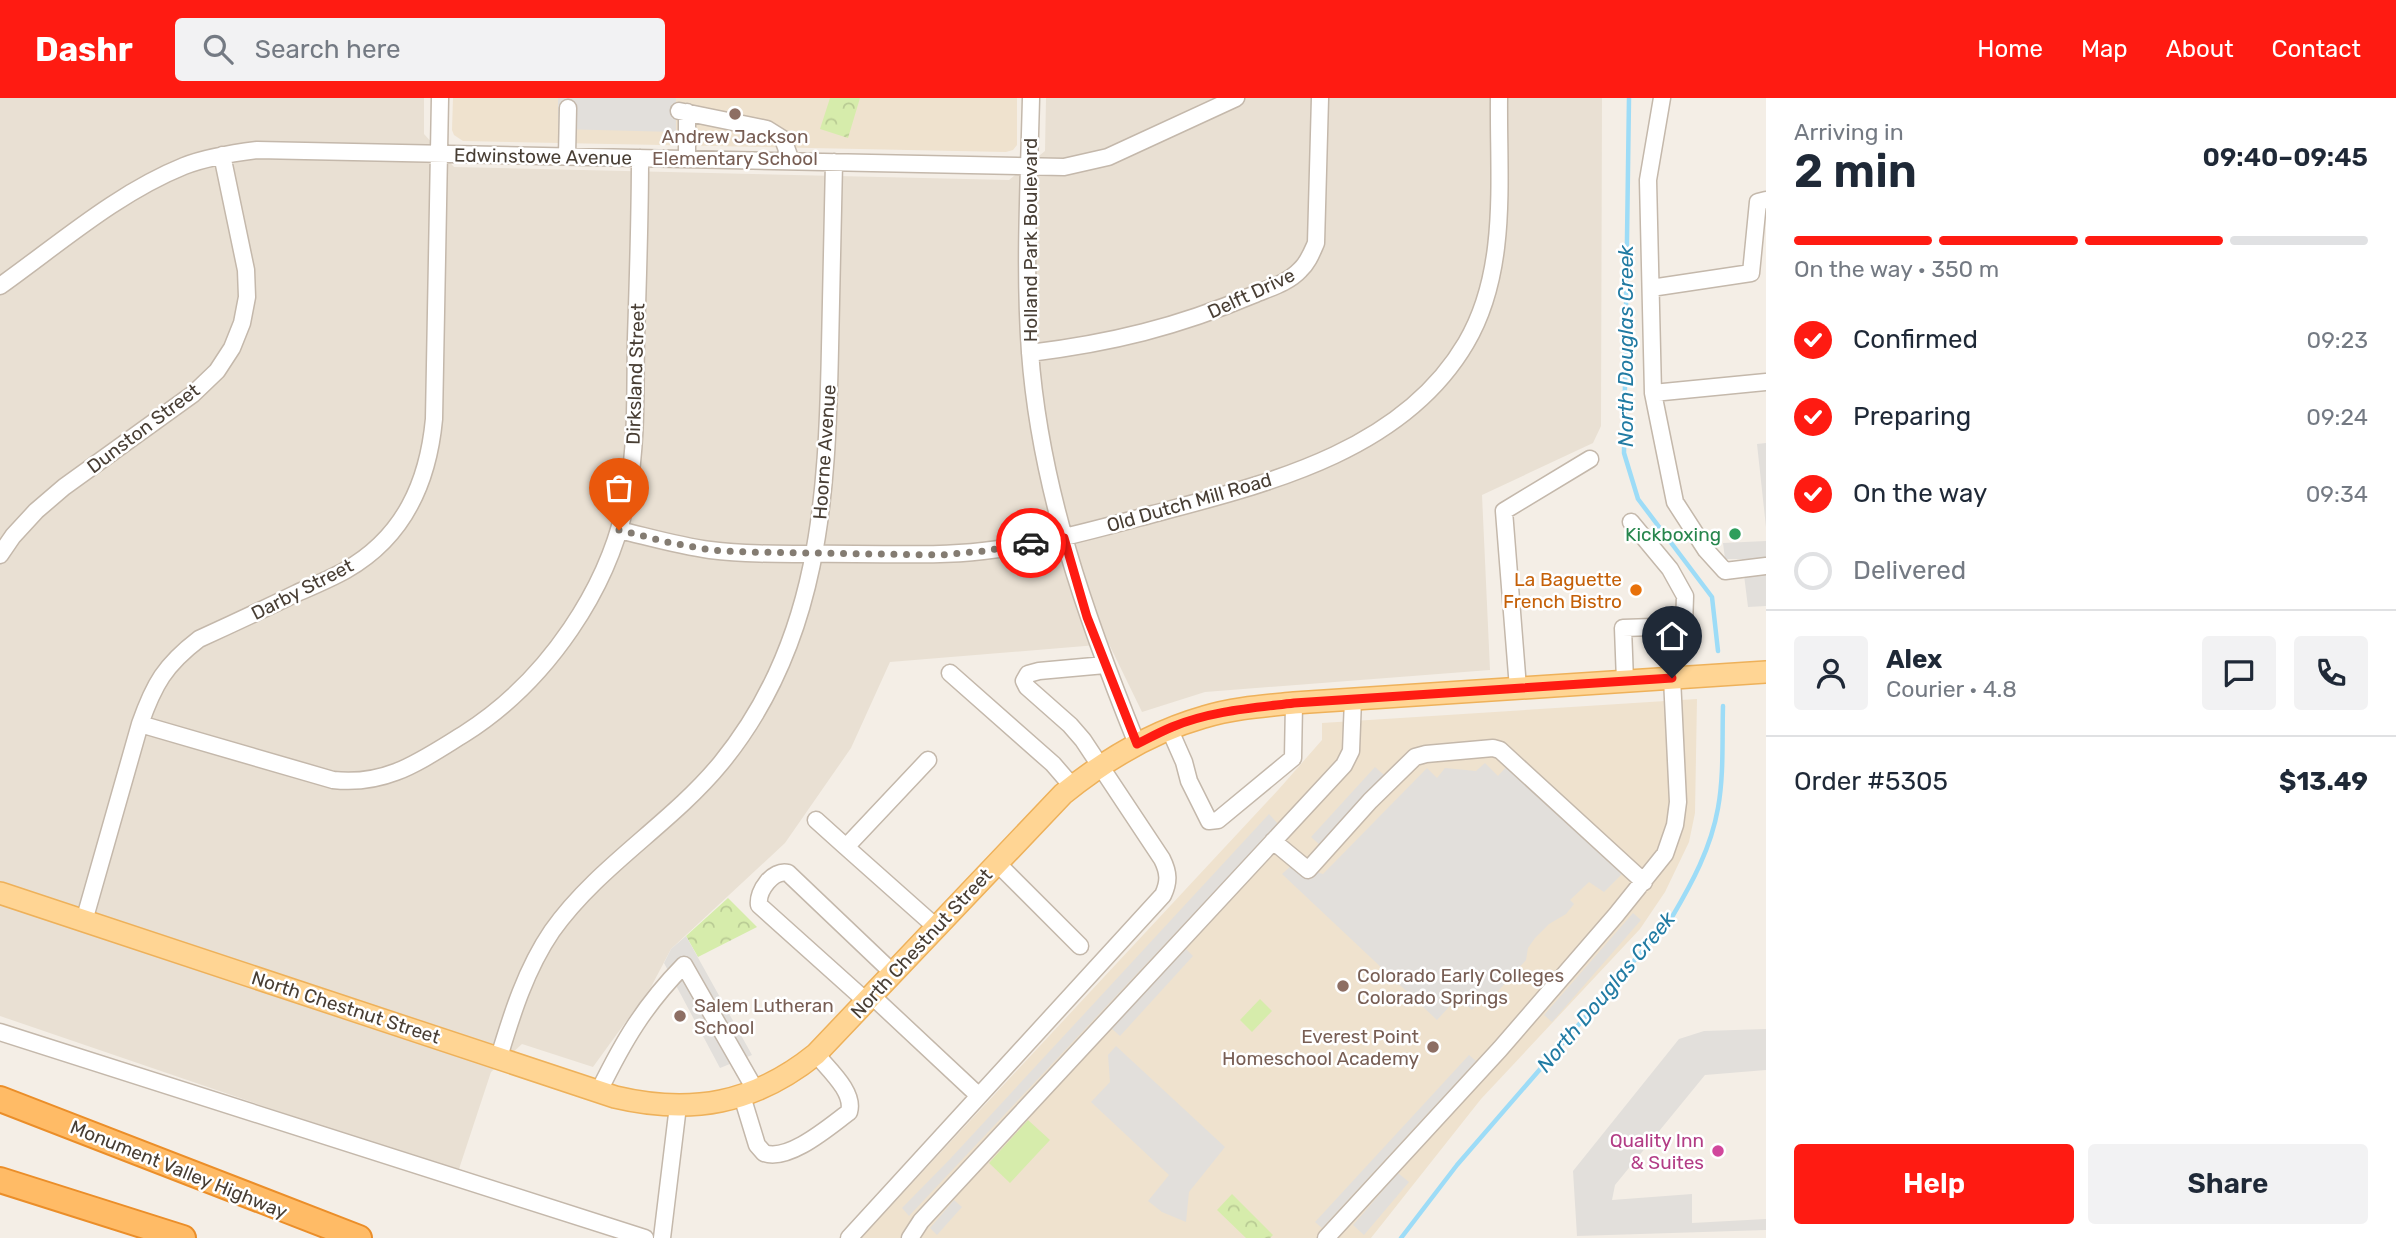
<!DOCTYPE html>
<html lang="en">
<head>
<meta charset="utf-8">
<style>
	:root { --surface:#fff; --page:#f2f2f3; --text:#1f2937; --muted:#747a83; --line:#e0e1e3; --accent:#ff1b12 }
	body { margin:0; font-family:Rubik,sans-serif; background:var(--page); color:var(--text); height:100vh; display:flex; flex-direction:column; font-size:26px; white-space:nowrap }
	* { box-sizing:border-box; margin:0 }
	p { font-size:23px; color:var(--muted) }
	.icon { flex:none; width:38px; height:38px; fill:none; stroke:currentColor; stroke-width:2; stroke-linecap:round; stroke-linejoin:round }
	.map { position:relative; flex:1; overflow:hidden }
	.details { display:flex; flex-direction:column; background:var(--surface); width:630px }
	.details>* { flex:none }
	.pin { position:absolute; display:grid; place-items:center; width:60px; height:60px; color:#fff; margin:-72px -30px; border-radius:50% 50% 50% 0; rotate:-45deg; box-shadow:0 0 7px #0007 }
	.pin .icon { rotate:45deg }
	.courier { position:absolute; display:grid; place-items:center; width:70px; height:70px; margin:-35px; border:5px solid #ff1b12; border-radius:50%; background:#fff; color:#222; box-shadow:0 2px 9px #0007 }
	.head em { font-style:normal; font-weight:600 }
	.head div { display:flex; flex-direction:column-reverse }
	.head { display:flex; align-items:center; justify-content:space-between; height:119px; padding:0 28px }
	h1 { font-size:46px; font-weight:600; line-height:52px }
	.bar { display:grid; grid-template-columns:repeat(4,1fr); gap:10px 7px; align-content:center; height:84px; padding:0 28px }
	.bar i { height:9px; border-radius:5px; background:var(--line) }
	.bar .selected { background:var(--accent) }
	.bar p { grid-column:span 4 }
	.line { display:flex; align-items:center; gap:18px; padding:0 28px; border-top:2px solid var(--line) }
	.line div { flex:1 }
	.round { display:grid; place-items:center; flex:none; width:74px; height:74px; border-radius:7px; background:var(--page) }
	ol { padding:0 28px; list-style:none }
	li { display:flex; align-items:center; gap:21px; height:77px }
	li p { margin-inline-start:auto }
	li .icon { padding:7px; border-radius:50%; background:var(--accent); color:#fff; stroke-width:4 }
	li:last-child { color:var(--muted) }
	li i { width:38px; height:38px; border:4px solid var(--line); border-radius:50% }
	.primary-button { display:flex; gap:14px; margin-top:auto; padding:14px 28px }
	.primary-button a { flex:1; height:80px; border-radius:7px; background:var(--accent); color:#fff; font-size:28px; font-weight:600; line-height:80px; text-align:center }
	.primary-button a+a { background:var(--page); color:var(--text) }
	header { display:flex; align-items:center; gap:42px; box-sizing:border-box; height:98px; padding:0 35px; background:var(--accent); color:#fff }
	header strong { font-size:33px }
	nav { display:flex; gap:38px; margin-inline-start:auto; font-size:24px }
	.search { width:490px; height:63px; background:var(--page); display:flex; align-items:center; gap:18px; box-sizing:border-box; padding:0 24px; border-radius:7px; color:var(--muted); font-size:26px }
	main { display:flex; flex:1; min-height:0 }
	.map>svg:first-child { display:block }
	.residential { fill:#e9e0d3 }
	.education { fill:#efe2ce }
	.park { fill:url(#park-crowns) }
	.garden { fill:#d6ecab }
	.parking { fill:#e2dfdb }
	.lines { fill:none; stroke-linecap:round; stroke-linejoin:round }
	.stream { stroke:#9ddcf7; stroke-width:4.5 }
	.minor-casing { stroke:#c4b8ab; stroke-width:19 }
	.major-casing { stroke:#eeb15a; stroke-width:24 }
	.highway-casing { stroke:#eb8e29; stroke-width:28 }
	.minor { stroke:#fff; stroke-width:16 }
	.major { stroke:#ffd594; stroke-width:21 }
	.highway { stroke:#fb6; stroke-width:24 }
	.done { stroke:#847c72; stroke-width:7; stroke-dasharray:0 12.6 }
	.route { stroke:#ff1b12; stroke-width:9 }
	.education-dot { fill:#8d6e63; stroke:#fff; stroke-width:2.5 }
	.leisure-dot { fill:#2e9e5b; stroke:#fff; stroke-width:2.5 }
	.food-dot { fill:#e8710a; stroke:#fff; stroke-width:2.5 }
	.hotel-dot { fill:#d1479c; stroke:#fff; stroke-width:2.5 }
	.labels { text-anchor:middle; stroke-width:5; stroke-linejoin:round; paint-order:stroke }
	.education-label { font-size:19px; fill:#785e54; stroke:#fff; text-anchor:start }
	.street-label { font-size:19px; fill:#483e34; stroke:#fff }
	.leisure-label { font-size:19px; fill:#27864d; stroke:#fff; text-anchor:end }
	.food-label { font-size:19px; fill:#c56008; stroke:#fff; text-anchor:end }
	.hotel-label { font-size:19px; fill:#b23c85; stroke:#fff; text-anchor:end }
	.water-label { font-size:21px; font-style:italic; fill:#217ba3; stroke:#fff }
</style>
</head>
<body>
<header>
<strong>Dashr</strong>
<div class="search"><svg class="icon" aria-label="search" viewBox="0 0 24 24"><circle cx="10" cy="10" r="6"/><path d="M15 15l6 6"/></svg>Search here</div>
<nav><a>Home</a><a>Map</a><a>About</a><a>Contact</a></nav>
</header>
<main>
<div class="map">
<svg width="1766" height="1140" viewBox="0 0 1766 1140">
	<defs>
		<pattern id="park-crowns" width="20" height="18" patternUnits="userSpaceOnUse" patternTransform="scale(1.75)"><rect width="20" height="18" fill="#d6ecab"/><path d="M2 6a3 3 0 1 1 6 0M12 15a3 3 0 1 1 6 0" fill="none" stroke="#b9cb94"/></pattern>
	</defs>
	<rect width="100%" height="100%" fill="#f4eee6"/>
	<path class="residential" d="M 0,0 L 424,0 L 424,36 L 454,69 L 1009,82 L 1045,53 L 1046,0 L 1602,0 L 1601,328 L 1593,345 L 1482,397 L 1490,572 L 1205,594 L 1142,614 L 1109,546 L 890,564 L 851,650 L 785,745 L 671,851 L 651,889 L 593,969 L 522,946 L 491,974 L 459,1071 L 374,1046 L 0,918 Z"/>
	<path class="education" d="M 453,0 L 1017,0 L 1017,47 L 1013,52 L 1006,54 L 463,43 L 454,37 L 452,32 Z
		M 1697,601 L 1695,715 L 1689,744 L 1665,794 L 1640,831 L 1481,1001 L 1371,1140 L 861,1140 L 1279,691 L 1322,642 L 1322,625 Z"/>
	<path class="park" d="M 830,0 L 860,0 L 848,40 L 820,31 Z
		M 728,800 L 757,829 L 698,859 L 686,838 Z
		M 1232,1096 L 1273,1137 L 1270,1140 L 1246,1140 L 1217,1112 Z"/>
	<path class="garden" d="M 1260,901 L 1272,913 L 1252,934 L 1240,922 Z
		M 1028,1022 L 1050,1042 L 1010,1085 L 989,1065 Z"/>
	<path class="parking" d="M 558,0 L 676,0 L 676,34 L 558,31 Z
		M 1766,345 L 1766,429 L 1757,346 Z
		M 1766,443 L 1766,508 L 1748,509 L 1742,461 L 1725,461 L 1723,445 Z
		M 1485,665 L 1498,678 L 1507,668 L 1623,775 L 1604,794 L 1589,784 L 1570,802 L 1574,806 L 1566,816 L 1549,826 L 1535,840 L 1528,850 L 1526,862 L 1490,902 L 1484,898 L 1472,912 L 1458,899 L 1437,922 L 1282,776 L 1292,767 L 1323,776 L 1427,670 L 1437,680 L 1445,670 L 1476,673 Z
		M 1375,669 L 1384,677 L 1320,747 L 1311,739 Z
		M 1269,716 L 1278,726 L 909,1118 L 902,1110 L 950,1061 Z
		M 1633,815 L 1641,822 L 1552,924 L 1544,917 Z
		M 686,838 L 752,957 L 720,970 L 664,865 L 671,851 Z
		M 1184,849 L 1193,858 L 1120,938 L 1111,930 Z
		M 1766,931 L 1766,972 L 1705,977 L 1615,1087 L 1612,1102 L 1692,1096 L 1692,1125 L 1766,1121 L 1766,1132 L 1577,1138 L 1573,1073 L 1679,941 L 1704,933 Z
		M 1116,948 L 1225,1049 L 1189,1094 L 1186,1124 L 1162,1114 L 1148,1103 L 1169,1077 L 1091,1004 L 1110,984 L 1108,957 Z
		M 1469,957 L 1476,963 L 1322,1130 L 1315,1124 Z
		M 1398,1075 L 1409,1084 L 1364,1137 L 1353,1127 Z
		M 954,1102 L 962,1109 L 937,1137 L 930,1130 Z"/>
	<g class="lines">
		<path class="stream" d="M 1629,0 L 1624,355 L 1638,401 L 1712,499 L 1718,553
			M 1401,1140 L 1457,1067 L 1672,819 C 1692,785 1711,750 1718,710 C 1724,677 1722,642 1723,608"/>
		<g class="minor-casing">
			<path id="minor" d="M 1031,0 C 1029,84 1024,170 1030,254 C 1040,390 1086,520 1137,646
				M 1662,0 L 1648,82 L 1653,295 L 1766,284
				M 679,13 L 767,31 L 783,41 L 791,63
				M 687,14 L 687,61
				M 567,58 L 568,10
				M 0,188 C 59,146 117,95 184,68 C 207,59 233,55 257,52 L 1064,69 L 1108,59 L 1236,0
				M 1651,190 L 1751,175 L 1758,104 L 1766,102
				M 1030,255 C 1111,245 1177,229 1253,197 C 1269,190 1288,185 1300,172 C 1308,165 1312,154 1316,145 L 1320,0
				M 1653,295 L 1675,404 L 1706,452 L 1725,473 L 1766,468
				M 619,432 C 649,439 679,448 710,452 C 757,458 807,455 855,456 C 898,456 940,458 983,453 C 1041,447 1097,431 1153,416 C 1266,386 1402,354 1466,245 C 1509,172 1498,81 1499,0
				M 0,457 L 13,438 L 36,413 L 64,389 L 193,296 L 217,273 L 232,250 L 242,225 L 247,199 L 246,172 L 222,57
				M 950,575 L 1053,666 L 1072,688
				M 1625,583 L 1623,530 L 1684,528 L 1685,498 L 1670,471 L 1631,424
				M 1518,590 L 1504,413 L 1590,361
				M 140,626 L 333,682 C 387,688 420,663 464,636 C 546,584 612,489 628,393 C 637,343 635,291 636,240 C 638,180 640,120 640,60
				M 1169,630 L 1184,664 L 1189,683 L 1209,723 L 1218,722 L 1293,660 L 1294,605
				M 928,662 L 846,749 L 936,829
				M 816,722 L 846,749
				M 1273,743 L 1308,772 L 1370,703 L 1415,659 L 1426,656 L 1493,650 L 1500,652 L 1644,784
				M 997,765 L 1080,848
				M 84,823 L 140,626 C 154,586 165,567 199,541 C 232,526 264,511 297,495 C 313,488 330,481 346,472 C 404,439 428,385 434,321 L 440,0
				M 871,897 L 979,998
				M 866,903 L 759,807 C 757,793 773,771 788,775 L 893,875
				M 0,934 L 645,1140
				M 499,959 C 512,916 526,871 552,833 C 598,768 671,726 721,665 C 820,544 827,399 830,250 C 831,188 833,126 834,64
				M 599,993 C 624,942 644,908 684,867 L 756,993
				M 742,998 L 757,1047 L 764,1055 C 789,1064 830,1028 849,1014 C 855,994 828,971 816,956
				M 662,1140 L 678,1008
				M 849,1140 L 1163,797 C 1169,784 1169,775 1162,761 L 1083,642 L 1070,627 L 1027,589 L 1024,583 L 1028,576 L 1039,573 L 1105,567
				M 910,1140 L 921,1123 L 1344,667 L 1351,653 L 1353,601
				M 1326,1140 L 1500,951 L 1616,817 L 1665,756 L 1675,727 L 1678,704 L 1672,580"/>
		</g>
		<g class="major-casing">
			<path id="major" d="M 0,795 L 615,999 C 691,1017 754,1006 816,956 L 1063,696 C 1105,662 1151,634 1204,619 C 1233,610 1264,608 1294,605 L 1766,574"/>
		</g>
		<g class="highway-casing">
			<path id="highway" d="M 0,1001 L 359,1140
				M 0,1082 L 183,1140"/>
		</g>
		<use href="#minor" class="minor"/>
		<use href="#major" class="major"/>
		<use href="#highway" class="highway"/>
	</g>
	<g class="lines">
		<path class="done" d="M 619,432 L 671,445 L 711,452 L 745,454 L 941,457 L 984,453 L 1031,445"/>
		<path class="route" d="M 1031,445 L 1064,440 L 1087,519 L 1137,646 C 1149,640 1160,634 1172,629 C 1210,613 1253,610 1294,605 L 1672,580"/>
	</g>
	<g class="education-dot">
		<circle cx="735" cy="16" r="7"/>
		<circle cx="1343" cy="888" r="7"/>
		<circle cx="680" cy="918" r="7"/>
		<circle cx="1433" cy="949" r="7"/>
	</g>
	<circle class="leisure-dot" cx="1735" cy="436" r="7"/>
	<circle class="food-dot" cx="1636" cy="492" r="7"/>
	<circle class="hotel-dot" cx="1718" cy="1053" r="7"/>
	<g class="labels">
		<g class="education-label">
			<text x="735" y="45" text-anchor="middle">Andrew Jackson<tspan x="735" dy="22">Elementary School</tspan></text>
			<text x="1357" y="884">Colorado Early Colleges<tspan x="1357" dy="22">Colorado Springs</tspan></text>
			<text x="694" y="914">Salem Lutheran<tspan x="694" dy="22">School</tspan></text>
			<text x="1419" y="945" text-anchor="end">Everest Point<tspan x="1419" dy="22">Homeschool Academy</tspan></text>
		</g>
		<g class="street-label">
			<text transform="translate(543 58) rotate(1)" y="7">Edwinstowe Avenue</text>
			<text transform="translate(1030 142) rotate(-90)" y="7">Holland Park Boulevard</text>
			<text transform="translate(1251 195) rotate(-25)" y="7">Delft Drive</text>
			<text transform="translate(635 276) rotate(-88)" y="7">Dirksland Street</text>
			<text transform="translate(143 330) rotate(-37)" y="7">Dunston Street</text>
			<text transform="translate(824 354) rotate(-86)" y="7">Hoorne Avenue</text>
			<text transform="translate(1189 404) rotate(-16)" y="7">Old Dutch Mill Road</text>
			<text transform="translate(302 491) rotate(-27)" y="7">Darby Street</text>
			<text transform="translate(921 845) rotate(-47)" y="7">North Chestnut Street</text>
			<text transform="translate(346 909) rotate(18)" y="7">North Chestnut Street</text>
			<text transform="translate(179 1071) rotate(22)" y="7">Monument Valley Highway</text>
		</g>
		<g class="leisure-label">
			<text x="1721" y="443">Kickboxing</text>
		</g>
		<g class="food-label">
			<text x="1622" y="488">La Baguette<tspan x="1622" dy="22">French Bistro</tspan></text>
		</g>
		<g class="hotel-label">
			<text x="1704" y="1049">Quality Inn<tspan x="1704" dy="22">&amp; Suites</tspan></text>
		</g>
		<g class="water-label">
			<text transform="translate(1626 248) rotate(-90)" y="7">North Douglas Creek</text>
			<text transform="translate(1606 894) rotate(-50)" y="7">North Douglas Creek</text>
		</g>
	</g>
</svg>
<div class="pin" style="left:619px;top:432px;background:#ea580c"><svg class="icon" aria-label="bag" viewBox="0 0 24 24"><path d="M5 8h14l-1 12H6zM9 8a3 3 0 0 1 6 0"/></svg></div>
<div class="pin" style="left:1672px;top:580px;background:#1f2937"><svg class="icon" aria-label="home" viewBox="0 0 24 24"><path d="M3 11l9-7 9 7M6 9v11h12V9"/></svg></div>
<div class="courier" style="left:1031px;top:445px"><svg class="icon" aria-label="car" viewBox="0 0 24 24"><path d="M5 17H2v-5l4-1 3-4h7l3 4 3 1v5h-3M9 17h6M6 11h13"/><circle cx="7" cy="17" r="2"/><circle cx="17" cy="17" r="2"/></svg></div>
</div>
<section class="details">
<div class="head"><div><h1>2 min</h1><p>Arriving in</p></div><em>09:40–09:45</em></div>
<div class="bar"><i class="selected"></i><i class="selected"></i><i class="selected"></i><i></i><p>On the way · 350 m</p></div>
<ol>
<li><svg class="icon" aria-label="check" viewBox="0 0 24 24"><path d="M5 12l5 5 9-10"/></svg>Confirmed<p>09:23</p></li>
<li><svg class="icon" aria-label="check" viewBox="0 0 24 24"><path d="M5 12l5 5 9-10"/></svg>Preparing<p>09:24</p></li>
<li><svg class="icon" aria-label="check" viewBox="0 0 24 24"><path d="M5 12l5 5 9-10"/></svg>On the way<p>09:34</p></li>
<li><i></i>Delivered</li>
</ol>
<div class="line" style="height:126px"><a class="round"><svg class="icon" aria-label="person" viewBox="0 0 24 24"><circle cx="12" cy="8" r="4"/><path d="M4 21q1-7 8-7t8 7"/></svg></a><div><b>Alex</b><p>Courier · 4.8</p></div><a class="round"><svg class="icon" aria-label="chat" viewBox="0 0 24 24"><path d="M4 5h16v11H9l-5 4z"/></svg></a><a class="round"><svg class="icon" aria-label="phone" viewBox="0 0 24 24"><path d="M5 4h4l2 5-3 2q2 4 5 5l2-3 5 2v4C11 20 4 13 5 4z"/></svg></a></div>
<div class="line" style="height:91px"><div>Order #5305</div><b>$13.49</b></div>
<div class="primary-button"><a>Help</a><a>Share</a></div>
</section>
</main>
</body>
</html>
